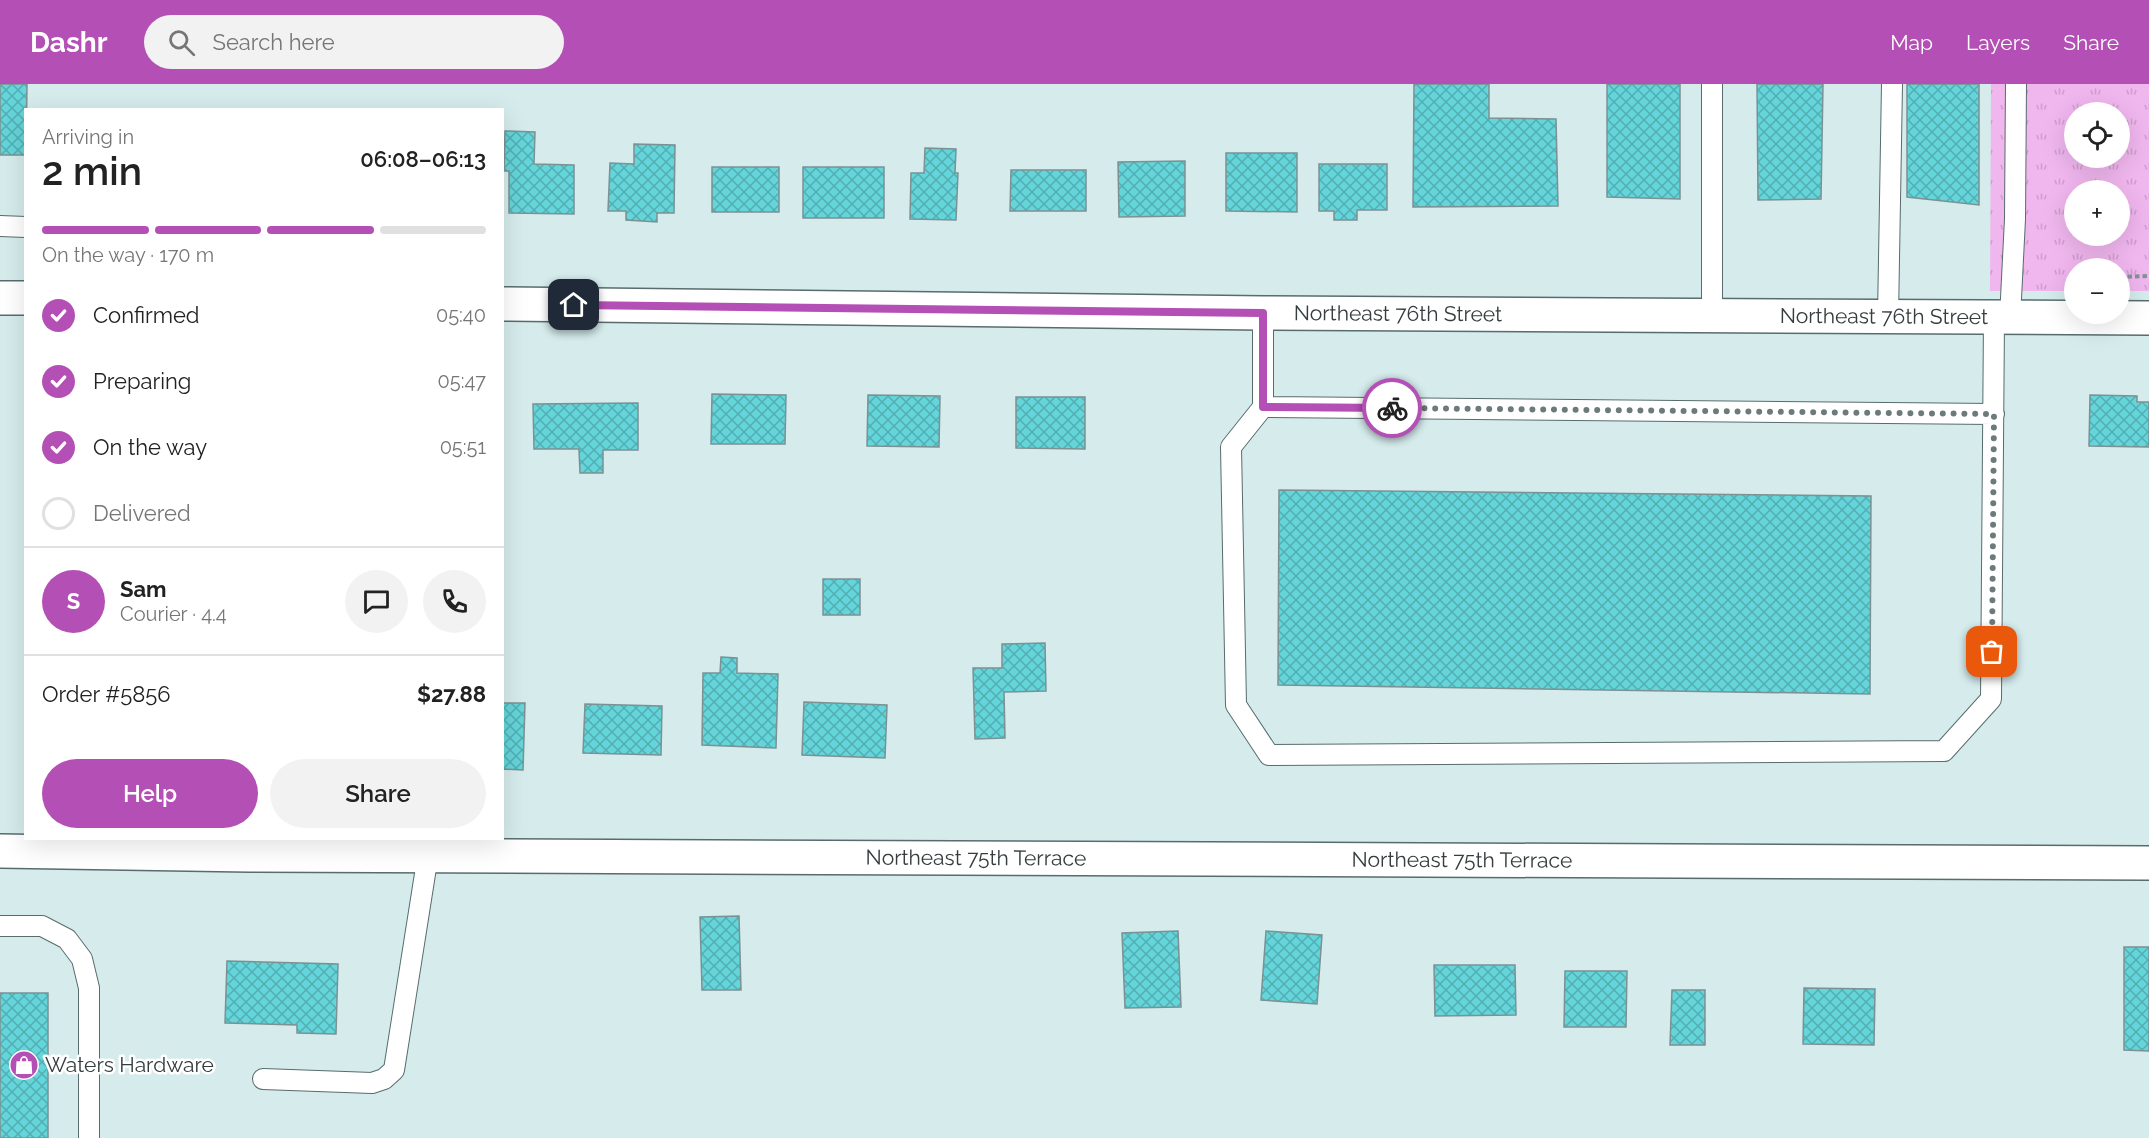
<!DOCTYPE html>
<html lang="en">
<head>
<meta charset="utf-8">
<style>
	:root { --surface:#fff; --page:#f2f2f2; --text:#222; --muted:#767676; --line:#e0e0e0; --accent:#b44fb5 }
	body { margin:0; font-family:Raleway,sans-serif; background:var(--page); color:var(--text); height:100vh; display:flex; flex-direction:column; font-size:22px; white-space:nowrap }
	* { box-sizing:border-box; margin:0 }
	p { font-size:20px; color:var(--muted) }
	.icon { flex:none; width:33px; height:33px; fill:none; stroke:currentColor; stroke-width:2; stroke-linecap:round; stroke-linejoin:round }
	.map { position:relative; flex:1; overflow:hidden }
	.details { position:absolute; left:24px; top:24px; width:480px; height:732px; display:flex; flex-direction:column; background:var(--surface); border-radius:0px; box-shadow:0 6px 24px #0002 }
	.details>* { flex:none }
	.buttons { position:absolute; left:2064px; top:18px; display:grid; gap:12px }
	.buttons a { display:grid; place-items:center; width:66px; height:66px; border-radius:50%; background:var(--surface); box-shadow:0 6px 24px #0002; font-size:30px }
	.pin { position:absolute; display:grid; place-items:center; width:51px; height:51px; color:#fff; margin:-26px; border-radius:12px; box-shadow:0 3px 9px #0006 }
	.courier { position:absolute; display:grid; place-items:center; width:60px; height:60px; margin:-30px; border:4px solid #b44fb5; border-radius:50%; background:#fff; color:#222; box-shadow:0 2px 8px #0007 }
	.summary em { font-style:normal; font-weight:600 }
	.summary div { display:flex; flex-direction:column-reverse }
	.summary { display:flex; align-items:center; justify-content:space-between; height:102px; padding:0 18px }
	h1 { font-size:39px; font-weight:600; line-height:45px }
	.bar { display:grid; grid-template-columns:repeat(4,1fr); gap:9px 6px; align-content:center; height:72px; padding:0 18px }
	.bar i { height:8px; border-radius:4px; background:var(--line) }
	.bar .selected { background:var(--accent) }
	.bar p { grid-column:span 4 }
	.line { display:flex; align-items:center; gap:15px; padding:0 18px; border-top:2px solid var(--line) }
	.line div { flex:1 }
	.round { display:grid; place-items:center; flex:none; width:63px; height:63px; border-radius:32px; background:var(--page) }
	ol { padding:0 18px; list-style:none }
	li { display:flex; align-items:center; gap:18px; height:66px }
	li p { margin-inline-start:auto }
	li .icon { padding:6px; border-radius:50%; background:var(--accent); color:#fff; stroke-width:4 }
	li:last-child { color:var(--muted) }
	li i { width:33px; height:33px; border:3px solid var(--line); border-radius:50% }
	.button { display:flex; gap:12px; margin-top:auto; padding:12px 18px }
	.button a { flex:1; height:69px; border-radius:36px; background:var(--accent); color:#fff; font-size:24px; font-weight:600; line-height:69px; text-align:center }
	.button a+a { background:var(--page); color:var(--text) }
	header { display:flex; align-items:center; gap:36px; box-sizing:border-box; height:84px; padding:0 30px; background:var(--accent); color:#fff }
	header strong { font-size:28px }
	nav { display:flex; gap:33px; margin-inline-start:auto; font-size:21px }
	.search { width:420px; height:54px; background:var(--page); display:flex; align-items:center; gap:15px; box-sizing:border-box; padding:0 21px; border-radius:33px; color:var(--muted); font-size:22px }
	.map>svg:first-child { display:block }
	.grass { fill:url(#grass-tufts); fill-rule:evenodd }
	.building { fill:url(#building-cross-hatch); stroke:#7c9192; stroke-width:1.5 }
	.lines { fill:none; stroke-linecap:round; stroke-linejoin:round }
	.lane-casing { stroke:#586c6d; stroke-width:22 }
	.street-casing { stroke:#586c6d; stroke-width:36 }
	.secondary-casing { stroke:#586c6d; stroke-width:36 }
	.path { stroke:#839293; stroke-width:4; stroke-dasharray:4.5 3; stroke-linecap:butt }
	.lane { stroke:#fff; stroke-width:20 }
	.street { stroke:#fff; stroke-width:33 }
	.secondary { stroke:#fff; stroke-width:33 }
	.done { stroke:#6d7a7b; stroke-width:6; stroke-dasharray:0 10.8 }
	.route { stroke:#b44fb5; stroke-width:8 }
	.labels { text-anchor:middle; stroke-width:5; stroke-linejoin:round; paint-order:stroke }
	.street-label { font-size:21px; fill:#353d3e; stroke:#fff }
	.poi-label { font-size:21px; fill:#353d3e; stroke:#fff; text-anchor:start }
</style>
</head>
<body>
<header>
<strong>Dashr</strong>
<div class="search"><svg class="icon" aria-label="search" viewBox="0 0 24 24"><circle cx="10" cy="10" r="6"/><path d="M15 15l6 6"/></svg>Search here</div>
<nav><a>Map</a><a>Layers</a><a>Share</a></nav>
</header>
<div class="map">
<svg width="2149" height="1054" viewBox="0 0 2149 1054">
	<defs>
		<pattern id="grass-tufts" width="24" height="20" patternUnits="userSpaceOnUse" patternTransform="scale(1.5)"><rect width="24" height="20" fill="#f0b6ee"/><path d="M3 7l-1-3M5 7V3M7 7l1-3M15 17l-1-3M17 17v-4M19 17l1-3" fill="none" stroke="#ce9dcd"/></pattern>
		<pattern id="building-cross-hatch" width="8" height="8" patternUnits="userSpaceOnUse" patternTransform="scale(1.5)"><rect width="8" height="8" fill="#64d5da"/><path d="M0 0l8 8M0 8l8-8" fill="none" stroke="#53aeb2"/></pattern>
	</defs>
	<rect width="100%" height="100%" fill="#d5ebec"/>
	<path class="grass" d="M 1991,0 L 2149,0 L 2149,207 L 2120,207 L 2120,184 L 2074,184 L 2074,207 L 1990,207 ZM 2074,28 L 2120,28 L 2120,74 L 2074,74 ZM 2074,106 L 2120,106 L 2120,152 L 2074,152 Z"/>
	<path class="building" d="M 0,0 L 27,0 L 26,71 L 0,71 Z
		M 1414,0 L 1489,0 L 1489,34 L 1556,35 L 1558,122 L 1413,123 Z
		M 1607,0 L 1680,0 L 1680,115 L 1607,113 Z
		M 1757,0 L 1823,0 L 1821,115 L 1758,116 Z
		M 1907,0 L 1979,0 L 1979,121 L 1907,113 Z
		M 505,47 L 535,48 L 534,80 L 574,81 L 574,130 L 509,129 L 509,87 L 504,87 Z
		M 634,60 L 675,61 L 674,129 L 657,129 L 657,138 L 626,136 L 626,127 L 608,127 L 610,79 L 634,80 Z
		M 925,64 L 956,65 L 955,89 L 958,89 L 956,136 L 910,135 L 911,89 L 924,89 Z
		M 1226,69 L 1297,69 L 1297,128 L 1226,127 Z
		M 1185,77 L 1185,132 L 1119,133 L 1118,78 Z
		M 1319,80 L 1387,80 L 1387,126 L 1357,126 L 1357,136 L 1334,136 L 1334,127 L 1319,127 Z
		M 712,83 L 779,83 L 779,128 L 712,128 Z
		M 803,83 L 884,83 L 884,134 L 803,134 Z
		M 1011,86 L 1086,86 L 1086,127 L 1010,127 Z
		M 712,310 L 786,311 L 785,360 L 711,360 Z
		M 868,311 L 940,312 L 939,363 L 867,362 Z
		M 2090,311 L 2137,312 L 2137,318 L 2149,318 L 2149,363 L 2089,362 Z
		M 1016,313 L 1085,313 L 1085,365 L 1016,364 Z
		M 638,319 L 638,366 L 603,366 L 603,389 L 580,389 L 579,365 L 534,365 L 533,320 Z
		M 1279,406 L 1871,412 L 1870,610 L 1278,601 Z
		M 823,495 L 860,495 L 860,531 L 823,531 Z
		M 1045,559 L 1046,607 L 1004,608 L 1005,654 L 975,655 L 973,584 L 1002,584 L 1002,560 Z
		M 721,573 L 737,574 L 737,589 L 778,590 L 776,664 L 702,661 L 703,589 L 720,589 Z
		M 804,618 L 887,621 L 885,674 L 802,671 Z
		M 502,619 L 525,619 L 523,686 L 502,685 Z
		M 585,620 L 662,622 L 661,671 L 583,669 Z
		M 739,832 L 741,906 L 702,906 L 700,833 Z
		M 1178,847 L 1181,923 L 1125,924 L 1122,849 Z
		M 1266,847 L 1322,851 L 1317,920 L 1261,916 Z
		M 2124,863 L 2149,863 L 2149,967 L 2124,966 Z
		M 227,877 L 338,880 L 336,950 L 297,949 L 297,941 L 225,939 Z
		M 1434,881 L 1515,881 L 1516,931 L 1435,932 Z
		M 1565,887 L 1627,887 L 1626,943 L 1564,943 Z
		M 1804,904 L 1875,905 L 1874,961 L 1803,960 Z
		M 1672,906 L 1705,906 L 1705,961 L 1670,961 Z
		M 0,909 L 48,909 L 48,1054 L 0,1054 Z"/>
	<g class="lines">
		<g class="lane-casing">
			<path id="lane" d="M 0,142 L 26,143
				M 1263,229 L 1263,323 L 1231,363 L 1236,621 L 1269,671 L 1944,667 L 1991,615 L 1994,234
				M 1712,232 L 1712,0
				M 1888,233 L 1892,0
				M 2010,234 L 2015,135 L 2016,0
				M 1263,323 L 1994,330
				M 0,842 L 42,842 L 67,855 L 82,875 L 89,904 L 89,1054
				M 263,995 L 372,999 L 384,995 L 394,986 L 428,771"/>
		</g>
		<g class="street-casing">
			<g id="street">
				<path id="s1" d="M 0,767 L 250,771 L 2149,779"/>
			</g>
		</g>
		<g class="secondary-casing">
			<g id="secondary">
				<path d="M 0,214 L 26,214"/>
				<path id="s2" d="M 502,220 L 1263,229 L 2149,234"/>
			</g>
		</g>
		<path class="path" d="M 2120,193 L 2149,192"/>
		<use href="#lane" class="lane"/>
		<use href="#street" class="street"/>
		<use href="#secondary" class="secondary"/>
	</g>
	<g class="lines">
		<path class="done" d="M 1392,324 L 1994,330 L 1992,568"/>
		<path class="route" d="M 574,221 L 1263,229 L 1263,323 L 1392,324"/>
	</g>
	<defs>
		<g id="shop-disc" transform="scale(1.5)"><circle r="9.5" fill="#b44fb5" stroke="#fff"/><path d="M-5-2.5h2.3a2.7 3.5 0 0 1 5.4 0H5L5.5 6h-11ZM-1.5-2.5h3a1.5 2.3 0 0 0-3 0Z" fill="#fff"/></g>
	</defs>
	<g fill-rule="evenodd">
		<use href="#shop-disc" x="24" y="981"/>
	</g>
	<g class="labels">
		<g class="street-label">
			<text dy="7" stroke="none"><textPath href="#s2" startOffset="896">Northeast 76th Street</textPath></text>
			<text dy="7" stroke="none"><textPath href="#s2" startOffset="1382">Northeast 76th Street</textPath></text>
			<text dy="7" stroke="none"><textPath href="#s1" startOffset="976">Northeast 75th Terrace</textPath></text>
			<text dy="7" stroke="none"><textPath href="#s1" startOffset="1462">Northeast 75th Terrace</textPath></text>
		</g>
		<g class="poi-label">
			<text x="45" y="988">Waters Hardware</text>
		</g>
	</g>
</svg>
<div class="buttons">
<a><svg class="icon" aria-label="locate" viewBox="0 0 24 24"><circle cx="12" cy="12" r="6"/><path d="M12 2v4M12 18v4M2 12h4M18 12h4"/></svg></a>
<a>+</a>
<a>−</a>
</div>
<div class="pin" style="left:1992px;top:568px;background:#ea580c"><svg class="icon" aria-label="bag" viewBox="0 0 24 24"><path d="M5 8h14l-1 12H6zM9 8a3 3 0 0 1 6 0"/></svg></div>
<div class="pin" style="left:574px;top:221px;background:#1f2937"><svg class="icon" aria-label="home" viewBox="0 0 24 24"><path d="M3 11l9-7 9 7M6 9v11h12V9"/></svg></div>
<div class="courier" style="left:1392px;top:324px"><svg class="icon" aria-label="bike" viewBox="0 0 24 24"><circle cx="6" cy="16" r="4"/><circle cx="18" cy="16" r="4"/><path d="M6 16l4-8h5l3 8M10 8l3 8H6M13 5h3"/></svg></div>
<section class="details">
<div class="summary"><div><h1>2 min</h1><p>Arriving in</p></div><em>06:08–06:13</em></div>
<div class="bar"><i class="selected"></i><i class="selected"></i><i class="selected"></i><i></i><p>On the way · 170 m</p></div>
<ol>
<li><svg class="icon" aria-label="check" viewBox="0 0 24 24"><path d="M5 12l5 5 9-10"/></svg>Confirmed<p>05:40</p></li>
<li><svg class="icon" aria-label="check" viewBox="0 0 24 24"><path d="M5 12l5 5 9-10"/></svg>Preparing<p>05:47</p></li>
<li><svg class="icon" aria-label="check" viewBox="0 0 24 24"><path d="M5 12l5 5 9-10"/></svg>On the way<p>05:51</p></li>
<li><i></i>Delivered</li>
</ol>
<div class="line" style="height:108px"><b class="round" style="background:var(--accent);color:#fff">S</b><div><b>Sam</b><p>Courier · 4.4</p></div><a class="round"><svg class="icon" aria-label="chat" viewBox="0 0 24 24"><path d="M4 5h16v11H9l-5 4z"/></svg></a><a class="round"><svg class="icon" aria-label="phone" viewBox="0 0 24 24"><path d="M5 4h4l2 5-3 2q2 4 5 5l2-3 5 2v4C11 20 4 13 5 4z"/></svg></a></div>
<div class="line" style="height:78px"><div>Order #5856</div><b>$27.88</b></div>
<div class="button"><a>Help</a><a>Share</a></div>
</section>
</div>
</body>
</html>
